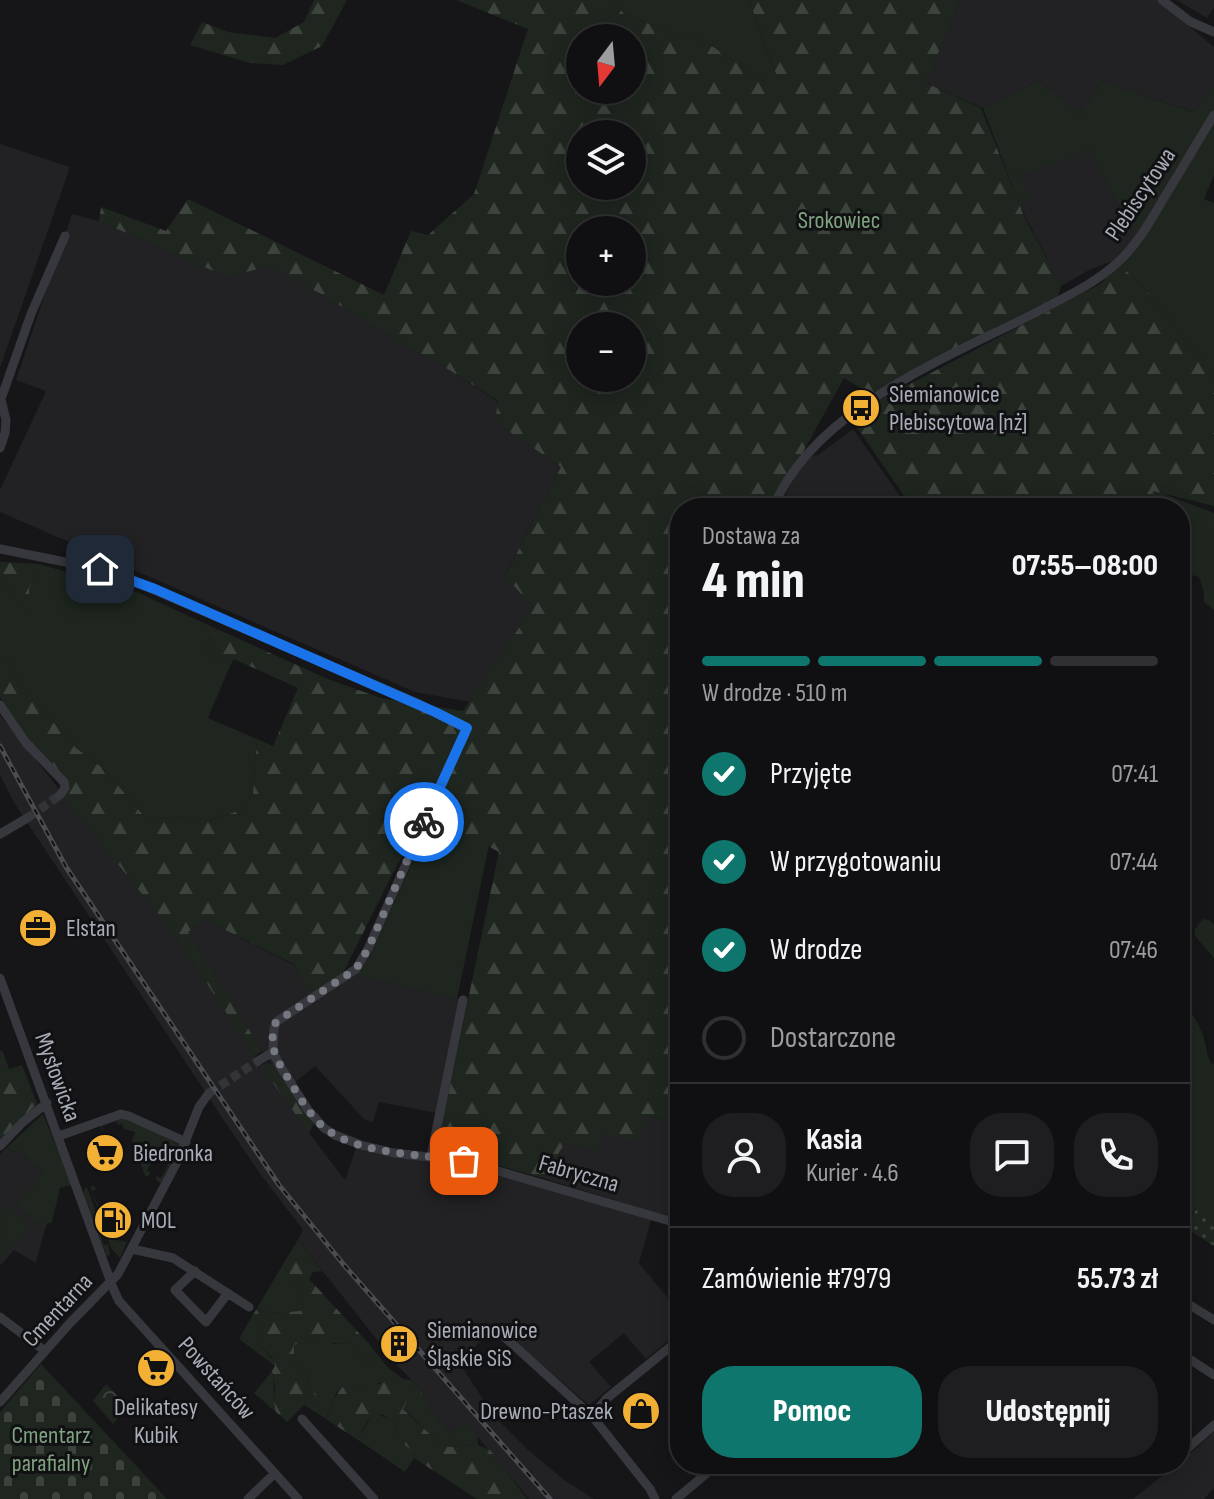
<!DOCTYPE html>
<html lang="pl">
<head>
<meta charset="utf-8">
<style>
	:root { --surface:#101012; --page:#1e1e20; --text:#f1f3f6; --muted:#9c9d9f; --line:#303032; --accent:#0f766e }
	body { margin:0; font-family:"Sofia Sans Condensed",sans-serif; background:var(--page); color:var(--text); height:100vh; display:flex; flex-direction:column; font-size:30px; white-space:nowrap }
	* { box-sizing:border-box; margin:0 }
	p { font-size:26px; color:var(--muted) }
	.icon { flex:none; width:44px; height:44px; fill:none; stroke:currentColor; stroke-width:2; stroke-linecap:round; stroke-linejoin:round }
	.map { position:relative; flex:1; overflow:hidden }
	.sheet { position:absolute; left:670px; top:498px; width:520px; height:976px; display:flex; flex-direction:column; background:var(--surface); border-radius:32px; box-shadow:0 4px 20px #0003,0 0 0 2px var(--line) }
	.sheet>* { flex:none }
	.needle { width:52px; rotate:196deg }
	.buttons { position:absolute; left:566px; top:24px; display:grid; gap:16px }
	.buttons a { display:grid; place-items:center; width:80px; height:80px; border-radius:50%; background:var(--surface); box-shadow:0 4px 20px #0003,0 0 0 2px var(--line); font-size:40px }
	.pin { position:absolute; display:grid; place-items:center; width:68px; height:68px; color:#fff; margin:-34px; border-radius:16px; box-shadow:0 4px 12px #0006 }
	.courier { position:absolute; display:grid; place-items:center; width:80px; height:80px; margin:-40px; border:6px solid #1a73e8; border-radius:50%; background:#fff; color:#222; box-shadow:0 2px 10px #0007 }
	.head em { font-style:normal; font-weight:800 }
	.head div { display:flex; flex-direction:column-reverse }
	.head { display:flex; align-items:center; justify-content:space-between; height:136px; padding:0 32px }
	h1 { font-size:52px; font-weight:800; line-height:60px }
	.bar { display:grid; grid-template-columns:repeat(4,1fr); gap:12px 8px; align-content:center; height:96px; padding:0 32px }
	.bar i { height:10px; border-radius:6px; background:var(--line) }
	.bar .selected { background:var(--accent) }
	.bar p { grid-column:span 4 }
	.line { display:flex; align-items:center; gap:20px; padding:0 32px; border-top:2px solid var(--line) }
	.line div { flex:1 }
	.round { display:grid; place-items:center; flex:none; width:84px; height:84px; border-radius:32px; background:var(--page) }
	ol { padding:0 32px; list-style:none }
	li { display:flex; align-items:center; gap:24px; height:88px }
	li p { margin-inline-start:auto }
	li .icon { padding:8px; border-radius:50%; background:var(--accent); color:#fff; stroke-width:4 }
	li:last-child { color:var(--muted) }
	li i { width:44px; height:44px; border:4px solid var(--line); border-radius:50% }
	.button { display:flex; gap:16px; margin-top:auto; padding:16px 32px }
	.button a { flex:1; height:92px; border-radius:32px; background:var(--accent); color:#fff; font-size:32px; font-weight:800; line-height:92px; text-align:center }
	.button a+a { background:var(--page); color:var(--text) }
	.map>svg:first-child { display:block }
	.built { fill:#222225 }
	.grass { fill:#1e261f }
	.forest { fill:url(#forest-firs); fill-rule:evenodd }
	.cemetery { fill:url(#cemetery-stones) }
	.park { fill:url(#park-crowns) }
	.garden { fill:url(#garden-dots) }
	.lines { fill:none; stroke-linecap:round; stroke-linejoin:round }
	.minor-tunnel { stroke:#333438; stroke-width:9; stroke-dasharray:9 4.5; stroke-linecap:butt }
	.minor { stroke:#37383d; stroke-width:9 }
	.rail-casing { stroke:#4a4c52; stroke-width:5 }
	.rail { stroke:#111113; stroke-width:2; stroke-dasharray:6; stroke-linecap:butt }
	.done { stroke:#757880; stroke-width:8; stroke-dasharray:0 14.4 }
	.route { stroke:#1a73e8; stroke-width:10 }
	.labels { text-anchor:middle; stroke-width:6; stroke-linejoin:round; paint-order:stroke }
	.street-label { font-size:24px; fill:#a8adb8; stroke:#111113 }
	.park-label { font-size:24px; fill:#7fa381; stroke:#111113 }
	.poi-label { font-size:24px; fill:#a8adb8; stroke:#111113; text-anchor:start }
</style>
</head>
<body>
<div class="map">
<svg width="1214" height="1499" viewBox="0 0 1214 1499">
	<defs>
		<pattern id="forest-firs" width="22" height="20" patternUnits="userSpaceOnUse" patternTransform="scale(2)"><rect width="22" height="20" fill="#1e261f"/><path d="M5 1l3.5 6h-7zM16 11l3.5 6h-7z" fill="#3c433d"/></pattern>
		<pattern id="cemetery-stones" width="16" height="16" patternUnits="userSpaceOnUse" patternTransform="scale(2)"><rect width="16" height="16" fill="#1e261f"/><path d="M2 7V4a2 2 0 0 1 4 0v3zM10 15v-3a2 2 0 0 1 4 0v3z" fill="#3c433d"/></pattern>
		<pattern id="park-crowns" width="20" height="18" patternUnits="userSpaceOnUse" patternTransform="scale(2)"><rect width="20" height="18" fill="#1e261f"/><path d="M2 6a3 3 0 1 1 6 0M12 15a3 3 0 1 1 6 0" fill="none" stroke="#3c433d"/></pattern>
		<pattern id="garden-dots" width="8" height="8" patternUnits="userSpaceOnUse" patternTransform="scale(2)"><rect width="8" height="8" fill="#1e261f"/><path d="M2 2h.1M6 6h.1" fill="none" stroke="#3c433d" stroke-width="1.8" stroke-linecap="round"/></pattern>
	</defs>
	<rect width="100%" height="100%" fill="#161618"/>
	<path class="built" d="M 960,0 L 1157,0 L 1214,47 L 1214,85 L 1194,112 L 1102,81 L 1080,113 L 1038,81 L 983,108 L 926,83 Z
		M 1177,0 L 1214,0 L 1214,8 L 1207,18 Z
		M 0,144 L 70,167 L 0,368 Z
		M 1089,149 L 1136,237 L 1113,261 L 1091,269 L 1061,286 L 1020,206 L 1028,194 L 1018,177 Z
		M 72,214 L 99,221 L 227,277 L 268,265 L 323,295 L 421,355 L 435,361 L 498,402 L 495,422 L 561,467 L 505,575 L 533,607 L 470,702 L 415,692 L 0,512 L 0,490 L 46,391 L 16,380 Z
		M 853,429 L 902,499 L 911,508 L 778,508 L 793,480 L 810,456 L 818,455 Z
		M 0,715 L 172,931 L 255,1056 L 309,1133 L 345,1180 L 359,1140 L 440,1161 L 480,1168 L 651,1220 L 639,1263 L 680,1313 L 680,1331 L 646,1359 L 624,1333 L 589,1362 L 611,1387 L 589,1405 L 495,1325 L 460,1364 L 494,1416 L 526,1448 L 564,1480 L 594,1499 L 529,1499 L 467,1424 L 451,1433 L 430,1409 L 427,1398 L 422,1391 L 397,1365 L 298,1240 L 303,1230 L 261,1175 L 225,1122 L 15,804 L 0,775 Z
		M 205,920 L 294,965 L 309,995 L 344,971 L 463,1000 L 437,1113 L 379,1102 L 373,1122 L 365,1120 L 315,1066 L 288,1088 L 256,1042 L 188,932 Z
		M 645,1115 L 680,1124 L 680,1220 L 543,1178 L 565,1143 L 602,1134 Z
		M 6,1148 L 22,1154 L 42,1172 L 16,1205 L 45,1229 L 36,1263 L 14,1250 L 1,1265 L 0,1263 L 0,1154 Z
		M 1214,1431 L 1214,1488 L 1204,1499 L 1133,1499 L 1177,1464 L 1180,1464 L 1180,1462 L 1198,1447 Z"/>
	<path class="grass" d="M 614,0 L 749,0 L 776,75 L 763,81 L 703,40 L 676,34 L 624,14 Z
		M 1038,81 L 1080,113 L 1102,81 L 1193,112 L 1214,85 L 1214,175 L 1204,199 L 1214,203 L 1214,377 L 1141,284 L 1117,263 L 1136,237 L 1089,150 L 1019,177 L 1029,194 L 1020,206 L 983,108 Z
		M 1153,490 L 1214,513 L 1214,610 L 1204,602 L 1204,593 L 1199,577 L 1188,574 L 1180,577 L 1180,508 L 1153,508 Z
		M 39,564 L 139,593 L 217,629 L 201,650 L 230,666 L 208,718 L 257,739 L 253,794 L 240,810 L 209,821 L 180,816 L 148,821 L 104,769 L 76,748 L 18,682 L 13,662 L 0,656 L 0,580 L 29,613 L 29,589 Z
		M 433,817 L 489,845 L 457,999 L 355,974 L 370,956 Z
		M 1203,919 L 1209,920 L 1214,925 L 1214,958 L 1196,937 L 1194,930 Z
		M 1180,999 C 1191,1011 1199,1023 1204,1038 C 1206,1047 1207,1055 1211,1063 L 1214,1064 L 1214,1218 L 1213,1220 L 1195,1209 L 1180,1234 Z
		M 43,1114 L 72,1185 L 60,1188 L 52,1222 L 47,1224 L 45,1229 L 16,1205 L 42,1172 L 22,1154 L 6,1148 Z
		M 117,1118 L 126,1118 L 180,1145 L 161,1183 L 158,1182 L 156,1179 L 156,1176 L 161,1178 L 168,1165 L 164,1162 L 166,1157 L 161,1155 L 159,1159 L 154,1157 L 147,1171 L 151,1173 L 148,1176 L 145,1176 L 132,1141 L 135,1132 L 124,1129 L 122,1124 L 118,1125 L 116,1121 L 102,1126 L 103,1131 L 101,1130 L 101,1124 Z
		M 90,1186 L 93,1186 L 97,1189 L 92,1191 L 99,1208 L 103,1207 L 105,1213 L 102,1212 L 101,1216 L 104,1217 L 102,1221 L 109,1239 L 116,1240 L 116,1242 L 118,1240 L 127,1242 L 120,1258 L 111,1248 Z
		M 87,1187 L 102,1229 L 99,1230 L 104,1245 L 108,1244 L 110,1254 L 107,1257 L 84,1195 L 84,1190 Z
		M 8,1205 L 31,1226 L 1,1259 L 0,1214 Z
		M 283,1264 L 301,1293 L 304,1305 L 300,1311 L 274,1313 L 256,1310 Z
		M 252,1316 L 259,1329 L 257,1341 L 272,1359 L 275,1366 L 239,1339 Z
		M 319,1340 L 334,1344 L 351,1342 L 357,1353 L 385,1381 L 360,1389 L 350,1383 L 337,1391 L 326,1419 L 314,1411 C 312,1399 307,1389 309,1377 L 294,1362 L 294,1345 Z
		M 272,1371 C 275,1385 273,1398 276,1412 L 254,1393 Z
		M 422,1391 L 427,1398 L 430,1409 L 451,1433 L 467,1423 L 477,1434 L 478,1445 L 449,1447 L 433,1437 L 403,1408 L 406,1402 L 423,1399 Z
		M 377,1414 L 391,1420 L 401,1440 L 415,1453 L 414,1458 L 405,1472 L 364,1444 L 361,1433 L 372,1416 Z"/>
	<path class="forest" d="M 314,0 L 347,0 L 322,46 L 283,65 L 250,63 L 190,45 L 202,22 L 228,32 L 275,38 L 304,22 Z
		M 456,0 L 614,0 L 624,14 L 676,34 L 703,40 L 763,81 L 776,74 L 749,0 L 960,0 L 926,83 L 981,108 L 1024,216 L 1061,286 L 1058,296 L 972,339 L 871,394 L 844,378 L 782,490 L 774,508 L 680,508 L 680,1124 L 646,1115 L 638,1142 L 603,1134 L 596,1150 L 565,1143 L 543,1178 L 468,1157 L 436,1153 L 499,852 L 427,814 L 396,867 L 344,971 L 309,996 L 294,964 L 205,920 L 188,932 L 262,1051 L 255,1056 L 172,931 L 63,796 L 68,788 L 25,736 L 0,697 L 0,656 L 13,662 L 18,682 L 76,748 L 104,769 L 148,821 L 180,816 L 210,821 L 240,810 L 253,794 L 257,739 L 273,746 L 298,688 L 234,659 L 230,666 L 201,650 L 217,629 L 330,680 L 381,698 L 463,711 L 533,607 L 505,576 L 561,467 L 495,422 L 498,401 L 435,361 L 421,355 L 323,295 L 269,266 L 227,277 L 99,221 L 101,207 L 166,231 L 188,199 L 384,295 L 411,231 L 428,235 L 474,194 L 528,29 ZM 580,38 L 632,38 L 632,90 L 580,90 ZM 580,134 L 632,134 L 632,186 L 580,186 ZM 580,230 L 632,230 L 632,282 L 580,282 ZM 580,326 L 632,326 L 632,378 L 580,378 Z
		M 1117,263 L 1141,284 L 1214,377 L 1214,506 L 1153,491 L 1153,508 L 917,508 L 905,497 L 849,416 L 1102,283 Z
		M 0,562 L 39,564 L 29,589 L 30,615 L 0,580 Z
		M 2,1050 L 9,1069 L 22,1065 L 37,1104 L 0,1139 L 0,1052 Z
		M 267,1062 L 272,1065 L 314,1124 L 309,1133 L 261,1066 Z
		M 298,1240 L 322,1271 L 313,1272 L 309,1279 L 370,1345 L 387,1367 L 403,1379 L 411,1380 L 422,1391 L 423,1399 L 419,1405 L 406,1403 L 403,1409 L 433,1437 L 449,1447 L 478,1445 L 490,1450 L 527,1499 L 477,1499 L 414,1458 L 415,1453 C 410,1449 404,1445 400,1439 C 397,1434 396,1426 391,1421 C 377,1406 367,1420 361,1433 L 364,1444 L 326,1419 C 333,1404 335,1390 350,1382 L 360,1389 L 370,1383 L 379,1384 L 384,1381 L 357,1353 L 351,1342 L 324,1344 L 319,1340 L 294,1345 L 294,1362 L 309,1377 C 307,1389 312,1399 314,1411 L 304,1405 L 287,1422 L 276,1412 L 274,1403 L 275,1385 L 272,1371 L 275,1366 L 272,1358 L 257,1341 L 259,1329 L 252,1316 L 256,1310 L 274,1313 L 300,1311 L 304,1305 L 301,1293 L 283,1264 Z"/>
	<path class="cemetery" d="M 41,1364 L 167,1499 L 0,1499 L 0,1412 Z"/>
	<path class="park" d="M 312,1381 L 332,1387 L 327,1404 L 315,1401 L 317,1396 L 314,1394 L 316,1390 L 310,1388 Z
		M 106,1384 C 122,1401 132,1404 113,1424 L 93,1401 Z"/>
	<path class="garden" d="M 1196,1209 L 1213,1219 L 1214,1218 L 1214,1246 L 1184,1227 Z"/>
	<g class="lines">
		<path class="minor-tunnel" d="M 29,817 L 60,795
			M 209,1093 L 258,1061"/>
		<path class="minor" d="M 1162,0 L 1191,22 L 1214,32
			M 0,448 L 5,433 L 6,420 L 1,399 L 31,314 L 65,236
			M 773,508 C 813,410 946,358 1035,313 C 1063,298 1095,284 1118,262 C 1139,243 1152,218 1167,193 C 1183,167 1198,141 1214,115
			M 0,549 L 100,569 L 122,576 L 419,704 L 467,728 L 368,949 L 356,969 L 276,1022 L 274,1029 L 273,1052 L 280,1066 L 308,1110 L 324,1128 L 335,1135 L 361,1145 L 394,1153 L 464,1161 L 680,1224
			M 0,705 L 26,743 L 64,782 L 65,788 L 60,795
			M 0,834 L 29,817
			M 0,978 L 113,1288 L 119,1301 L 298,1499
			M 258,1061 L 273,1052
			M 59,1136 L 121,1114 L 129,1116 L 186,1142
			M 0,1146 L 23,1122 L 47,1103
			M 431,1156 L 463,1000
			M 132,1249 L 173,1258 L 249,1307
			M 195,1271 L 175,1290 L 206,1322 L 228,1293
			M 1180,1299 L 1214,1320
			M 0,1317 L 45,1351
			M 499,1332 L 592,1416 L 650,1489 L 655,1499
			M 1180,1353 L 1214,1375
			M 0,1402 L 70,1323 L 118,1274 L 177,1162 L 199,1107 L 209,1093
			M 592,1416 L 606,1399 L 680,1339
			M 302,1419 L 374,1499
			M 1180,1455 L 1214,1425
			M 248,1499 L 275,1473
			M 676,1499 L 718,1464"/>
		<g class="rail-casing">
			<path id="rail" d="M 0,746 L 66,867 L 279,1185 L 344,1265 L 550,1499"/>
		</g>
		<use href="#rail" class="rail"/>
	</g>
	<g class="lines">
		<path class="done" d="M 424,822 L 368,949 L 356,969 L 276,1022 C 267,1046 277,1060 289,1080 C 300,1097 310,1117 326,1129 C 360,1155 423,1154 464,1161"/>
		<path class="route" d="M 100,569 L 155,589 L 435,712 L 467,728 L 424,822"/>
	</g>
	<defs>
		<g id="bus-disc" transform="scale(2)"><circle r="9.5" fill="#f2b134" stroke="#111113"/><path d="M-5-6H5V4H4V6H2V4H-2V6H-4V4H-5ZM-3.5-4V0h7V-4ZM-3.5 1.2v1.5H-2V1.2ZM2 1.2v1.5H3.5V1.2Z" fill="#111"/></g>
		<g id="office-disc" transform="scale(2)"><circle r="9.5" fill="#f2b134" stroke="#111113"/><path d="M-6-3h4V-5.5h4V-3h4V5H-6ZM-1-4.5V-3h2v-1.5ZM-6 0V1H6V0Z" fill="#111"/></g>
		<g id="supermarket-disc" transform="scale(2)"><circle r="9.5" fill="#f2b134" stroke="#111113"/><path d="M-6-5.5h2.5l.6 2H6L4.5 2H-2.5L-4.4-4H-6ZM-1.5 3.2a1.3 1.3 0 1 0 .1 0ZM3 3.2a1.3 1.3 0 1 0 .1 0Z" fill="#111"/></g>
		<g id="fuel-disc" transform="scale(2)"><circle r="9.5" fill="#f2b134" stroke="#111113"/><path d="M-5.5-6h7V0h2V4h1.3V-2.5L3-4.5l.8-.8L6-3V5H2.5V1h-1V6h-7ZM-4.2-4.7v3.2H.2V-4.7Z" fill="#111"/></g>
		<g id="building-disc" transform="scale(2)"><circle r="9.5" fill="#f2b134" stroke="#111113"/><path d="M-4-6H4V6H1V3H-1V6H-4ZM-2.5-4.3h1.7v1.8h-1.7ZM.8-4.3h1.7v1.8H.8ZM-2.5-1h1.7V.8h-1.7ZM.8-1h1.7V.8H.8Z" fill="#111"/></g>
		<g id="shop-disc" transform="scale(2)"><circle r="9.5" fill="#f2b134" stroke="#111113"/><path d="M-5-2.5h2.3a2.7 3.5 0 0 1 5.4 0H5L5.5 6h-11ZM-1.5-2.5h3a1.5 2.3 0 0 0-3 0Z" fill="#111"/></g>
	</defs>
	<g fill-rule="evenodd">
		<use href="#bus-disc" x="861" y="408"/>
		<use href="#office-disc" x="38" y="928"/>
		<use href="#supermarket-disc" x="105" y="1153"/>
		<use href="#fuel-disc" x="113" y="1220"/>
		<use href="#building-disc" x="399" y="1344"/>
		<use href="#supermarket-disc" x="156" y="1368"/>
		<use href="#shop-disc" x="641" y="1411"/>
	</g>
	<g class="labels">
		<g class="street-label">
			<text transform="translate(1140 194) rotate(-56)" y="8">Plebiscytowa</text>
			<text transform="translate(58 1077) rotate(70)" y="8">Mysłowicka</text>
			<text transform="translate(579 1173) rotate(16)" y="8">Fabryczna</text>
			<text transform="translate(57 1310) rotate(-47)" y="8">Cmentarna</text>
			<text transform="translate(217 1378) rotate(48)" y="8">Powstańców</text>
		</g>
		<g class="park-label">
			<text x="839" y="228">Srokowiec</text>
			<text x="51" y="1443">Cmentarz<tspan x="51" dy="28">parafialny</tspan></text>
		</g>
		<g class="poi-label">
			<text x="889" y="402">Siemianowice<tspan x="889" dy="28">Plebiscytowa [nż]</tspan></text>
			<text x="66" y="936">Elstan</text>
			<text x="133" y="1161">Biedronka</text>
			<text x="141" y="1228">MOL</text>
			<text x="427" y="1338">Siemianowice<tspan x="427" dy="28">Śląskie SiS</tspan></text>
			<text x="156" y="1415" text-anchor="middle">Delikatesy<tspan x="156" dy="28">Kubik</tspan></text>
			<text x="613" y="1419" text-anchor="end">Drewno-Ptaszek</text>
		</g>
	</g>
</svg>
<div class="buttons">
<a><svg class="needle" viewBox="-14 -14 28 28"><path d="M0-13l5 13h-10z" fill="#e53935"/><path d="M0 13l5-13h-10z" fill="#9c9d9f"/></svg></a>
<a><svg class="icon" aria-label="layers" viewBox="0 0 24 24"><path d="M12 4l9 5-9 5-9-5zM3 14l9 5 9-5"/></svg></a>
<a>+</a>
<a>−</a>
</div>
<div class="pin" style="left:464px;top:1161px;background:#ea580c"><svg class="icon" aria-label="bag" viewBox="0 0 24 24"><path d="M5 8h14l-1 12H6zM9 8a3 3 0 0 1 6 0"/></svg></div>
<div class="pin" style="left:100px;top:569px;background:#1f2937"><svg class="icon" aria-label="home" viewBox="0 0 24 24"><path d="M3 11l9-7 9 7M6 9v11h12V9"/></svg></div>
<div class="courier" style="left:424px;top:822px"><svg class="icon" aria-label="bike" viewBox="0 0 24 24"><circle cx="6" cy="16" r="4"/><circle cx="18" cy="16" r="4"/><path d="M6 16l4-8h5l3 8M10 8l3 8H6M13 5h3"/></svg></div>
<section class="sheet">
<div class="head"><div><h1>4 min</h1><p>Dostawa za</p></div><em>07:55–08:00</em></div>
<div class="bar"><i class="selected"></i><i class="selected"></i><i class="selected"></i><i></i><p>W drodze · 510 m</p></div>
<ol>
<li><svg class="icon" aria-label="check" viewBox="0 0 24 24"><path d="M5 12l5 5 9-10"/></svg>Przyjęte<p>07:41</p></li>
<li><svg class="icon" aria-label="check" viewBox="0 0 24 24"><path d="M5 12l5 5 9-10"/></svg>W przygotowaniu<p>07:44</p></li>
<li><svg class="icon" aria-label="check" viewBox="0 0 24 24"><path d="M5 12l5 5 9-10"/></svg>W drodze<p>07:46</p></li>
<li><i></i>Dostarczone</li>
</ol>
<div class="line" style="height:144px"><a class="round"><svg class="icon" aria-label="person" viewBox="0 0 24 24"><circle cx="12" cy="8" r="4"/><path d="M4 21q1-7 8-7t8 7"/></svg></a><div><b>Kasia</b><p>Kurier · 4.6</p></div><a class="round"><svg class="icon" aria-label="chat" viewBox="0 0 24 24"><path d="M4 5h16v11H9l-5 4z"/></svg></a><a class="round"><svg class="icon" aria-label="phone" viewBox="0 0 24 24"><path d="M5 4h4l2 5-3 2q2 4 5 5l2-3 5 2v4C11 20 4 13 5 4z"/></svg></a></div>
<div class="line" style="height:104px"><div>Zamówienie #7979</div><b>55.73 zł</b></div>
<div class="button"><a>Pomoc</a><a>Udostępnij</a></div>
</section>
</div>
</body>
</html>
